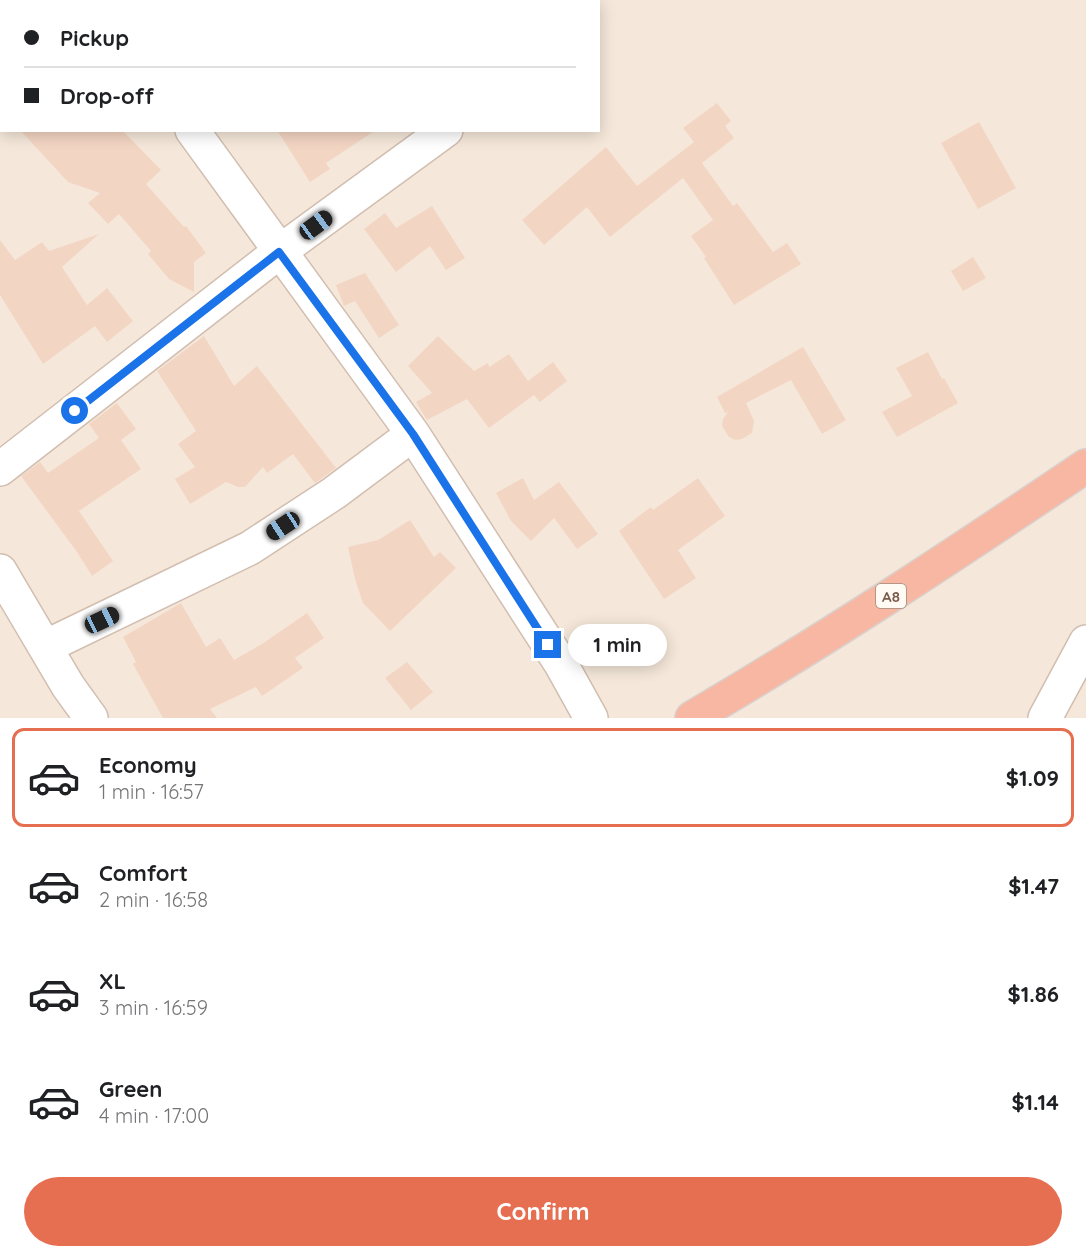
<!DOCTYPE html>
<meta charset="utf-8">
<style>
body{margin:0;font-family:Quicksand,sans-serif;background:#f2f2f2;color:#202124;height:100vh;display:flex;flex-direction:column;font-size:22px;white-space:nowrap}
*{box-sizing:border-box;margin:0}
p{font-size:20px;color:#757577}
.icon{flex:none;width:33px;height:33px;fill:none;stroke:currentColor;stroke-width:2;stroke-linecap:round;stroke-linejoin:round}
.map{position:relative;height:718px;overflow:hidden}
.side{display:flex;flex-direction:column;background:#fff;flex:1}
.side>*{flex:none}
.banner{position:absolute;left:0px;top:0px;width:600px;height:132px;box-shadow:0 3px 15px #0003;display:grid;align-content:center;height:132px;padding:0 24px;background:#fff}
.end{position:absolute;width:27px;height:27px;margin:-14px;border:8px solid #1a73e8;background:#fff;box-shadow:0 0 0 3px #fff}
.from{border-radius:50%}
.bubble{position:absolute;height:42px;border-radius:21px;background:#fff;box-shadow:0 3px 15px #0003;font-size:20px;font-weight:700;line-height:42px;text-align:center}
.car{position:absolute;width:18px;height:36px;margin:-18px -9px;border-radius:8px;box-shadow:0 0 4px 2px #0007;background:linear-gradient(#222 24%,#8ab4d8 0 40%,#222 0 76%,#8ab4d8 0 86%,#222 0)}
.banner b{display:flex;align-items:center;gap:21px;height:57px;font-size:22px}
.banner b+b{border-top:2px solid #e0e0e0}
.banner i{width:15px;height:15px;background:#202124}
ul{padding:10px 0 0;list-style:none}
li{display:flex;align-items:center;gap:18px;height:99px;margin:0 12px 9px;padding:0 12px;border:3px solid transparent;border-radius:12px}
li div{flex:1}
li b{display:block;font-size:22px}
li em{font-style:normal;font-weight:700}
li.selected{border-color:#e76f51}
li>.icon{width:54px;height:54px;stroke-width:1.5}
.primary-button{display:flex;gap:12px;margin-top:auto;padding:12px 24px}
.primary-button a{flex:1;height:69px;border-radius:36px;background:#e76f51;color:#fff;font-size:24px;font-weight:700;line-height:69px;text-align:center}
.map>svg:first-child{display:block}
</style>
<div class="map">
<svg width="1086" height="718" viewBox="0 0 1086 718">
<rect width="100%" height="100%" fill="#fdf6ec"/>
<path fill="#f5e8da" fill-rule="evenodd" d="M 0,0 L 1086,0 L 1086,718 L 0,718 ZM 2,2 L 598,2 L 598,130 L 2,130 Z"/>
<path fill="#f3d5c3" d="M 717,103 L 731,121 L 725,126 L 734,138 L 702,163 L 733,206 L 737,203 L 773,252 L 787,243 L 801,264 L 734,305 L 704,258 L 706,257 L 691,236 L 713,220 L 683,178 L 610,237 L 587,207 L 544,245 L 522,220 L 606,147 L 637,186 L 694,142 L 683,128 Z
M 979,122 L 1016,188 L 978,209 L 941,143 Z
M 20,130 L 122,130 L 161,170 L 146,184 L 184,227 L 186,226 L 206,253 L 194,262 L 194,292 L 169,279 L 148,254 L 151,251 L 119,214 L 108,224 L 88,203 L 100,193 L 68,182 Z
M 277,130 L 376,130 L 326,163 L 330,169 L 310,182 Z
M 432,206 L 465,258 L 446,270 L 430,246 L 396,272 L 364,229 L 385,213 L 396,228 Z
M 99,234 L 62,267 L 87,305 L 107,288 L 133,321 L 107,342 L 95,326 L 43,364 L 0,295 L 0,240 L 15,260 L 42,242 L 49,251 Z
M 973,257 L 986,278 L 963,291 L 951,271 Z
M 365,273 L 399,325 L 379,338 L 355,301 L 344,306 L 336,285 Z
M 204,336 L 234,386 L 257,366 L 336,468 L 315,483 L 293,454 L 267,473 L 263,467 L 245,487 L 238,487 L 226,482 L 190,504 L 175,479 L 195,467 L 178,444 L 196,431 L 157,371 Z
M 438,336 L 474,371 L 488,363 L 489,367 L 509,354 L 528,381 L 553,362 L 567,381 L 540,402 L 534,395 L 489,428 L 467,399 L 427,420 L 416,402 L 432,393 L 408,366 Z
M 803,347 L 846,420 L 822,434 L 791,380 L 746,403 L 754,421 L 752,433 L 742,439 L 735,440 L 729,437 L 722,426 L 723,419 L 728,412 L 725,413 L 717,397 Z
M 928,352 L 942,379 L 944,378 L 958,403 L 897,437 L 882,412 L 912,396 L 896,368 Z
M 117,403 L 136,429 L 121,440 L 141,469 L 79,511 L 113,561 L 92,576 L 77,552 L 21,476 L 40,462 L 48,473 L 99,438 L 89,424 Z
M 523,478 L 534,500 L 559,482 L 598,534 L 577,549 L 554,518 L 531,541 L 511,521 L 496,493 Z
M 698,478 L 725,516 L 678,550 L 696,578 L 664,599 L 619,531 L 651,507 L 653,510 Z
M 410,520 L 434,557 L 440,552 L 456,568 L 390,631 L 363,603 L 355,579 L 348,547 L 378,540 Z
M 181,603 L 206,647 L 220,638 L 234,660 L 262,644 L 307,613 L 324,638 L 295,658 L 303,668 L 262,696 L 256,687 L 210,709 L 217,718 L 163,718 L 133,664 L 136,662 L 123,637 Z
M 407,662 L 433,692 L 411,710 L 385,678 Z"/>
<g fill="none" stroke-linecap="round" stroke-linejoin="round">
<defs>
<path id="minor" d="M 98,0 L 99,2
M 571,0 L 572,2
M 192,130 L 413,434 L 561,664 L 591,718
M 0,469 L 279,252 L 446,130
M 0,571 L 68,686 L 91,718
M 45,647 L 250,548 L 334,493 L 413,434
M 1045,718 L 1086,642"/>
<path id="highway" d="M 692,718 C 827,639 957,553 1086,466"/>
</defs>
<use href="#minor" stroke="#d1beb0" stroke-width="36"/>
<use href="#highway" stroke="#dad1cd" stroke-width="36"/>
<use href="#minor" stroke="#fff" stroke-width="33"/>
<use href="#highway" stroke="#f7b7a3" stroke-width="33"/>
</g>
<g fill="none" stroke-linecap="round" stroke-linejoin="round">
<path stroke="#1a73e8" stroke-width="8" d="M 75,411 L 279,252 L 413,434 L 548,645"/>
</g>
<g text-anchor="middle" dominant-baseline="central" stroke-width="4.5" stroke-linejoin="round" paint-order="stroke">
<rect fill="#fffaf3" stroke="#a28b7f" stroke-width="1.5" x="876" y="584" width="30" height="24" rx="4.5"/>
<g font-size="15" font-weight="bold" fill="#7a5c4d">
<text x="891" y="596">A8</text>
</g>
</g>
</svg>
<i class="end from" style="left:75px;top:411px"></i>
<i class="end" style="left:548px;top:645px"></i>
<div class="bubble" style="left:568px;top:624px;width:99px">1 min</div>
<i class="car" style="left:316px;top:225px;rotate:54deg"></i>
<i class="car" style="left:283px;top:526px;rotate:237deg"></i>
<i class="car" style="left:102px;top:620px;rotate:65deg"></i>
<div class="banner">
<b><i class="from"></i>Pickup</b>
<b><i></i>Drop-off</b>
</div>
</div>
<section class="side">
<ul>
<li class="selected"><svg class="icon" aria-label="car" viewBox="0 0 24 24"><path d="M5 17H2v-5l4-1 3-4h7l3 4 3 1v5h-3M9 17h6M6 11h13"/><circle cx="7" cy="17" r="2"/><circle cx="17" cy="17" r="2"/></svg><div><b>Economy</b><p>1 min · 16:57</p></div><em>$1.09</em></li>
<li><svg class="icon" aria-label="car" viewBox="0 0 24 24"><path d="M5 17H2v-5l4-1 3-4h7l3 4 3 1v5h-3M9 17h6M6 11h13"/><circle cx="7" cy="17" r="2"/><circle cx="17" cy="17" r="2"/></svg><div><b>Comfort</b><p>2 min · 16:58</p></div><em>$1.47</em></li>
<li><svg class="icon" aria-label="car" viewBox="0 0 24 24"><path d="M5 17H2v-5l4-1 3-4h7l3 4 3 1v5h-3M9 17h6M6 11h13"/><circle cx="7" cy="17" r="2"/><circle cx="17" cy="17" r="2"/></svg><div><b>XL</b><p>3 min · 16:59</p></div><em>$1.86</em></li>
<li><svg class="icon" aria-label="car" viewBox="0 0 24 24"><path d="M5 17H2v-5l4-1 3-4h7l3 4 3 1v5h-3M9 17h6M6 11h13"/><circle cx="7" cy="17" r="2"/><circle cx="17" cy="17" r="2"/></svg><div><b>Green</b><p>4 min · 17:00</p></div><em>$1.14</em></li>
</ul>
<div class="primary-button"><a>Confirm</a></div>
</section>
